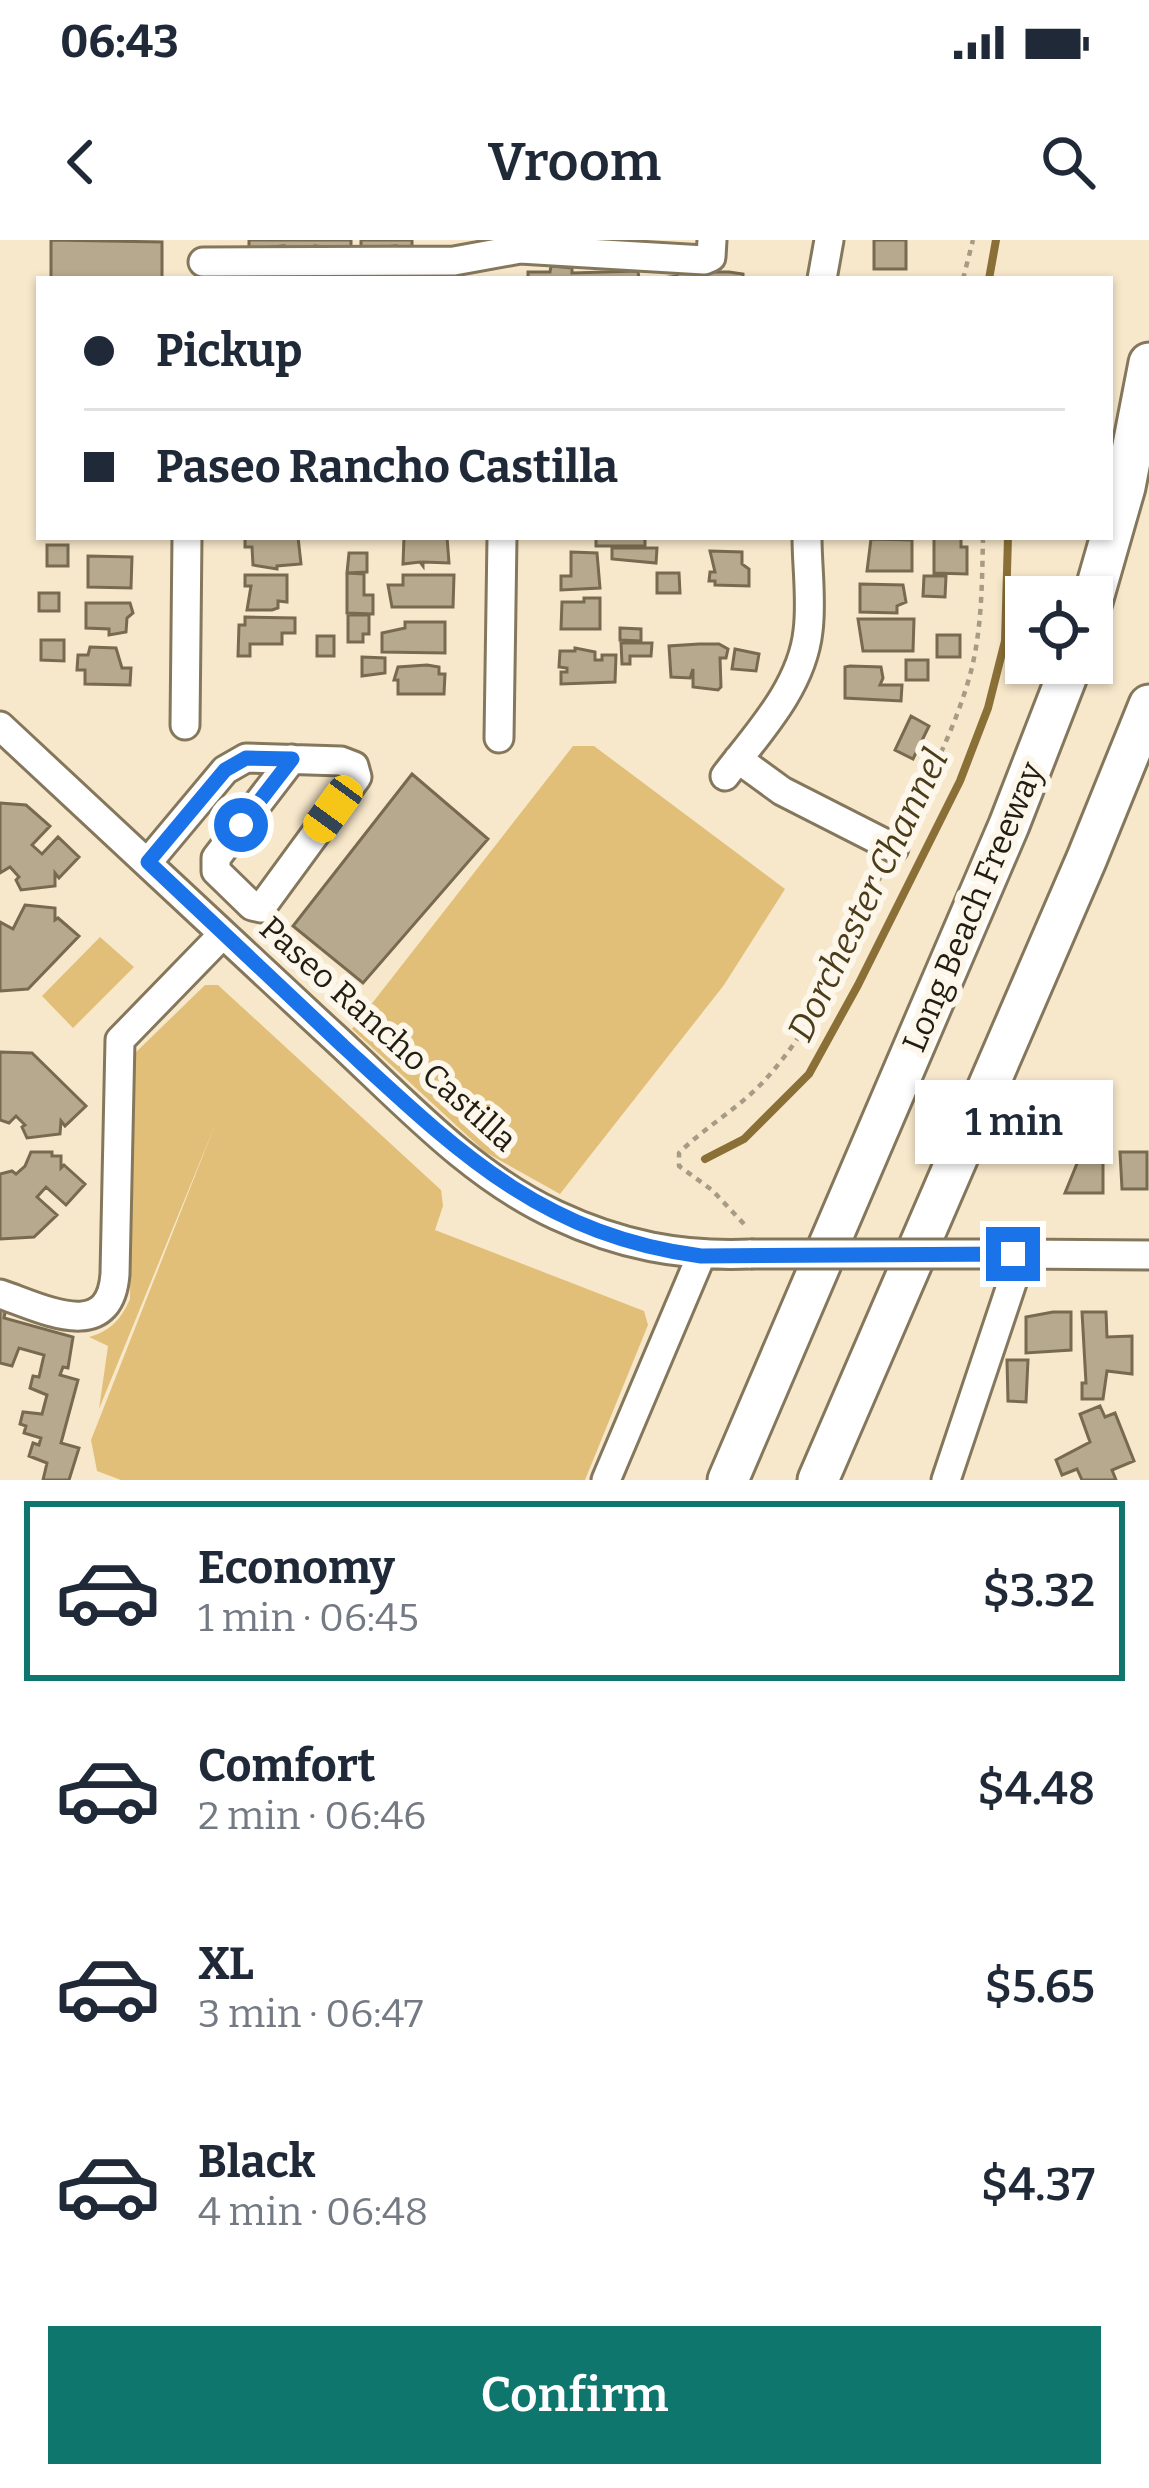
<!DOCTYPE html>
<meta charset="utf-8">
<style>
body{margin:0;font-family:Bitter,serif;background:#f2f2f3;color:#1f2937;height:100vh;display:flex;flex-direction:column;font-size:45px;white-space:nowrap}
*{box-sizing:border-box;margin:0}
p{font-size:39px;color:#747a83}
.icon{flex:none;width:66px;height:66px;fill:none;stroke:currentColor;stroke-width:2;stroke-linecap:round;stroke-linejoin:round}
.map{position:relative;height:1240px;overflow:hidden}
.side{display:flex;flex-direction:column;background:#fff;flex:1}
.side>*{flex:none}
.hud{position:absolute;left:36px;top:36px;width:1077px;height:264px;border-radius:0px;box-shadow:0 3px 9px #0004;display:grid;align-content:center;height:264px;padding:0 48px;background:#fff}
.fabs{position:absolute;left:1005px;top:336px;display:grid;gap:24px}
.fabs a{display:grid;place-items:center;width:108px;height:108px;border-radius:0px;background:#fff;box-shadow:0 3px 9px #0004;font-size:60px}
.end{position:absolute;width:54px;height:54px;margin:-27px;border:15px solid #1a73e8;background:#fff;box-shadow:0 0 0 6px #fff}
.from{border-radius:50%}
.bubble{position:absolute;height:84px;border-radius:0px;background:#fff;box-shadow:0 3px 9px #0004;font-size:39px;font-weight:600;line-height:84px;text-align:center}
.car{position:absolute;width:36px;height:72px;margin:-36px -18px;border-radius:15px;box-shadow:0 0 9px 3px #0007;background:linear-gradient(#f5c518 24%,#345 0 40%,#f5c518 0 76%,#345 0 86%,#f5c518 0)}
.hud b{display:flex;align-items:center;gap:42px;height:114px;font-size:45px}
.hud b+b{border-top:3px solid #e0e1e3}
.hud i{width:30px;height:30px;background:#1f2937}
ul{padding:21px 0 0;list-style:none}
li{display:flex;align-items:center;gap:36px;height:180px;margin:0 24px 18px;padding:0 24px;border:6px solid transparent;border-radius:0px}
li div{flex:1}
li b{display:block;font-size:45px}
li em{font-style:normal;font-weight:600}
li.active{border-color:#0f766e}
li>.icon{width:108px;height:108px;stroke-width:1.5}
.primary-button{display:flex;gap:24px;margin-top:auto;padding:24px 48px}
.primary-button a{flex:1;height:138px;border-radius:0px;background:#0f766e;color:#fff;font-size:48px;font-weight:600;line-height:138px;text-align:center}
.status{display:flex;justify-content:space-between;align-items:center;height:84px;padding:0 60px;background:#fff;direction:ltr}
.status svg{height:33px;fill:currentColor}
header{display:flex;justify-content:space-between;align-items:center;height:156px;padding:0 48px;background:#fff;font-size:54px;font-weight:600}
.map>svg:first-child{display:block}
</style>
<div class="status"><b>06:43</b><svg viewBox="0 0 49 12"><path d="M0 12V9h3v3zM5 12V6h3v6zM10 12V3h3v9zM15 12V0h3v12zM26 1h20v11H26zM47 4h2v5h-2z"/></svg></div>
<header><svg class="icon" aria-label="back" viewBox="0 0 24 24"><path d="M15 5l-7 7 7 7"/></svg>Vroom<svg class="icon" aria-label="search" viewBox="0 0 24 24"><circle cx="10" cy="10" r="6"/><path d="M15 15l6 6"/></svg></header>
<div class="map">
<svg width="1149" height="1240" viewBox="0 0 1149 1240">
<rect width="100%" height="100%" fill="#f7e8cb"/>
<path fill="#e2bf79" d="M 573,506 L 594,506 L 785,649 L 724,745 L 560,954 L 485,912 L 352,789 Z
M 100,697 L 134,727 L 73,788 L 42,756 Z
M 205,745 L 218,745 L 441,950 L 443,966 L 435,990 L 644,1071 L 648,1085 L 585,1240 L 121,1240 L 97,1231 L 91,1200 L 215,885 L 99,1169 L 108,1106 L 89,1097 C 111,1091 121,1079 130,1059 L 133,815 Z"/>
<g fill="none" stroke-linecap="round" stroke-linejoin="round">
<path stroke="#8a7036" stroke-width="8" d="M 989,39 L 996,0
M 705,919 L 744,899 L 809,834 L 858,745 L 960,541 L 988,468 L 1005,401 L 1008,297"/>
</g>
<path fill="#b7a98d" stroke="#776a50" stroke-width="3" d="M 51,0 L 162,2 L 162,39 L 51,39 Z
M 249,0 L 351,0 L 351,10 L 315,6 L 315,10 L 284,10 L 284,6 L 249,9 Z
M 361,0 L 412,0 L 412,9 L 396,9 L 396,6 L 361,9 Z
M 874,0 L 906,0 L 906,29 L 874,29 Z
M 551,26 L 572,28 L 572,33 L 638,31 L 639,39 L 528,39 L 528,32 L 550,32 Z
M 259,31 L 324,32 L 324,36 L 347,39 L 236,39 L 238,34 L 259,35 Z
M 457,31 L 457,39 L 369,39 L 369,32 Z
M 678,32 L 729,32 L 743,34 L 743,38 L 765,39 L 655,39 L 677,36 Z
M 245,297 L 298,297 L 301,324 L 277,326 L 277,329 L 253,325 L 252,307 L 245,307 Z
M 404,297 L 447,297 L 449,323 L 423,322 L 423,326 L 420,322 L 403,324 Z
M 596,297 L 645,297 L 645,306 L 596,306 Z
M 934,297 L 961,297 L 961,307 L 967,307 L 967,334 L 934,333 Z
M 871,299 L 912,300 L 912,331 L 867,331 Z
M 47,305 L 68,305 L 68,326 L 47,326 Z
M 612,308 L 657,308 L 656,323 L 612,319 Z
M 710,311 L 742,312 L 742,324 L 749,329 L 749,346 L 715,345 L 715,341 L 709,341 L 710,332 L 715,332 Z
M 571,312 L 597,313 L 600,348 L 561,350 L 561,336 L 571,336 Z
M 349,313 L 367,313 L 367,332 L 347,333 Z
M 88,316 L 132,317 L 131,348 L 88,347 Z
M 347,333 L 364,334 L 364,355 L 373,355 L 373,374 L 347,373 Z
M 657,333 L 679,333 L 680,353 L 657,353 Z
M 245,335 L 287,335 L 287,362 L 278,361 L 278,368 L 272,370 L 247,370 L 251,346 L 245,346 Z
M 403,335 L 454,335 L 453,367 L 392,367 L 388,345 L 403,345 Z
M 924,336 L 946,336 L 945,357 L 923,356 Z
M 860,344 L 903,345 L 906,362 L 897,366 L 897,373 L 860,372 Z
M 39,353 L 59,353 L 59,371 L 39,371 Z
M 584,358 L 600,358 L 600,389 L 561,389 L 562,362 L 584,362 Z
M 86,363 L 130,363 L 133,373 L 127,378 L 126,392 L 109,395 L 109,389 L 86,388 Z
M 348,375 L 369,375 L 369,394 L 363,394 L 363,402 L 348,402 Z
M 245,377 L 295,378 L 295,393 L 282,393 L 282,404 L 250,404 L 250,416 L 238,416 L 239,385 L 245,385 Z
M 858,379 L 914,379 L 913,411 L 863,411 Z
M 405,382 L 445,382 L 445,413 L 382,412 L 382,393 L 405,388 Z
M 620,388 L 641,389 L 641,401 L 620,400 Z
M 937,395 L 960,395 L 960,417 L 937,417 Z
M 317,396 L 334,396 L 334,416 L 317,416 Z
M 41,400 L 64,400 L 64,421 L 41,420 Z
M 621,403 L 652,403 L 651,416 L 630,416 L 630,424 L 622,424 Z
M 699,404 L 719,404 L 728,409 L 726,418 L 720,418 L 721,447 L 718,450 L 693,447 L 693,429 L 690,438 L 671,437 L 669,406 Z
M 90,407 L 116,408 L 122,428 L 131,428 L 130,445 L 85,444 L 85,430 L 77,430 L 78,415 L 88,415 Z
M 575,408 L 595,412 L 595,420 L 602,420 L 602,415 L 616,415 L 615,442 L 561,444 L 561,432 L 567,432 L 567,428 L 559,427 L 560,411 L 575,411 Z
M 735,409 L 759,414 L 756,431 L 732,429 Z
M 362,417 L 385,418 L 385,433 L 362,436 Z
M 906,420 L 928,420 L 928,440 L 906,440 Z
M 427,425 L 439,427 L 439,434 L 445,434 L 444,454 L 398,454 L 398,440 L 394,440 L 398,427 Z
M 850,426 L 881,427 L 883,438 L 880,445 L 902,445 L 901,461 L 845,458 L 845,427 Z
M 911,476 L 929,486 L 913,519 L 895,510 Z
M 412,534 L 488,599 L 363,743 L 293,686 Z
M 0,563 L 26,565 L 50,586 L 32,605 L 42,614 L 58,597 L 79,617 L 59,638 L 55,633 L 55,646 L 21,650 L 16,640 L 19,637 L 10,627 L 0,633 Z
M 25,665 L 55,668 L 55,680 L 58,678 L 79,696 L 28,749 L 0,751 L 0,682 L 13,689 Z
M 0,812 L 32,813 L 86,866 L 65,886 L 61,881 L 60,894 L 27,898 L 22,887 L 25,885 L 16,876 L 9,883 L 0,880 Z
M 1085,904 L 1103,904 L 1103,953 L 1065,953 Z
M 31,912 L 52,912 L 52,916 L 61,916 L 61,928 L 64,925 L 85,944 L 66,965 L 46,947 L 37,957 L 57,975 L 34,997 L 0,999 L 0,934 L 12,931 L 16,934 L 25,926 Z
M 1120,912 L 1147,912 L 1147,949 L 1122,949 Z
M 0,1066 L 6,1068 L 4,1078 L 73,1097 L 68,1128 L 63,1127 L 60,1135 L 78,1140 L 61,1203 L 79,1208 L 69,1240 L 43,1240 L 47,1223 L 29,1216 L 33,1203 L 39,1205 L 41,1198 L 24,1193 L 26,1186 L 20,1184 L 23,1172 L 42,1174 L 47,1155 L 30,1148 L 33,1136 L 39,1137 L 44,1115 L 19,1108 L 12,1126 L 0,1123 Z
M 1053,1072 L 1071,1072 L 1071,1110 L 1026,1113 L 1026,1077 Z
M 1082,1072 L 1106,1072 L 1107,1097 L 1132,1096 L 1132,1134 L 1107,1131 L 1103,1159 L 1082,1159 L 1082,1143 L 1086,1143 Z
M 1007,1120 L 1028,1120 L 1026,1162 L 1008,1161 Z
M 1100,1166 L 1105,1177 L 1115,1173 L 1134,1221 L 1112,1230 L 1116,1240 L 1082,1240 L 1077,1229 L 1062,1235 L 1056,1220 L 1090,1202 L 1080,1174 Z"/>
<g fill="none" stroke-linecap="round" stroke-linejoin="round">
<defs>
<path id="minor" d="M 203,22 L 454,21 L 520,9 L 704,20 L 711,17 L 712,0
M 822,39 L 829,0
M 185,485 L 187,297
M 0,486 C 113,590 223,695 335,798 C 403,861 471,936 556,975 C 620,1005 681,1017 751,1014
M 499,498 L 502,297
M 738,519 L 782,551 L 894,608
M 725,536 C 758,493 802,447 808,391 C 812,361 807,327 807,297
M 148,622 L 225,530 L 246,518 L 341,521 L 354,526 L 357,537 L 261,668 L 252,666 L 216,631 L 216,618 L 292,519
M 1013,1014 L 1149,1015
M 0,1054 C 42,1068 110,1105 115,1034 L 120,800 L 223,694
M 606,1240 L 701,1016
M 946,1240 L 1022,1013"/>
<path id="highway" d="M 1092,362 L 1125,247 L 1149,123
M 728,1240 L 1009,585 L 1072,423
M 818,1240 L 1087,618 L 1149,465"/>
</defs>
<use href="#minor" stroke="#84775c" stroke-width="33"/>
<use href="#highway" stroke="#84775c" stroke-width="45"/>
<path stroke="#a69b85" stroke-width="4.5" stroke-dasharray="6 6" stroke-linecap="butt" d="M 963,39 L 973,0
M 904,588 C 929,538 955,489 970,435 C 982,391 982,343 983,297
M 744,984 L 712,950 L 679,926 L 679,913 C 706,886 738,869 764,841 C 817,784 851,701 883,631"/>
<use href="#minor" stroke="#fff" stroke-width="27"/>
<use href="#highway" stroke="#fff" stroke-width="39"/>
<defs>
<path id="minor-bridge" d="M 751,1014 L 1013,1014"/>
</defs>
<use href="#minor-bridge" stroke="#84775c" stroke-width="33" stroke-linecap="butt"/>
<use href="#minor-bridge" stroke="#fff" stroke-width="27"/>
</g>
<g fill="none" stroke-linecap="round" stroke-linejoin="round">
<path stroke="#1a73e8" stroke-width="15" d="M 241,585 L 292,519 L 246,518 L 225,530 L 148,622 C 213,684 278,745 343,806 C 456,910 541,995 701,1016 L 1013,1014"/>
</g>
<g text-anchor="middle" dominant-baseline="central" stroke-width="12" stroke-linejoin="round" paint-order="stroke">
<g font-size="33" fill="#221d12" stroke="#fdf7eb">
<text transform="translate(973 667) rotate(-67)">Long Beach Freeway</text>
<text transform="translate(388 794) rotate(42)">Paseo Rancho Castilla</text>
</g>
<g font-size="36" font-style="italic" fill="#4b3c1a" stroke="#fdf7eb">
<text transform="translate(868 655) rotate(-64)">Dorchester Channel</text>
</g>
</g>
</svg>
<div class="fabs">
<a><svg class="icon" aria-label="locate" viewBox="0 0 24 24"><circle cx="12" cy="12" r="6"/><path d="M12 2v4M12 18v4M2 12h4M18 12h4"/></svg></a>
</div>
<i class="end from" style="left:241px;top:585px"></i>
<i class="end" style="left:1013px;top:1014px"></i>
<div class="bubble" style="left:915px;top:840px;width:198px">1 min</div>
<i class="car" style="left:333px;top:569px;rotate:216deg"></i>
<div class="hud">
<b><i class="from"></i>Pickup</b>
<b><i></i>Paseo Rancho Castilla</b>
</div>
</div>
<section class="side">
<ul>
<li class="active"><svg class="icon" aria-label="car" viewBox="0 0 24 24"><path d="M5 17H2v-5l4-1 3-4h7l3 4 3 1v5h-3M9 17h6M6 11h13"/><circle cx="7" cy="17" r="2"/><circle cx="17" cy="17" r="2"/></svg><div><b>Economy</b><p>1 min · 06:45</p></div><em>$3.32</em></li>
<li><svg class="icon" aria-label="car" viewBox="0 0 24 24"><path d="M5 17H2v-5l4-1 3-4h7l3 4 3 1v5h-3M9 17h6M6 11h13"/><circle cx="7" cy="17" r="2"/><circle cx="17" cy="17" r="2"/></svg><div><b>Comfort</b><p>2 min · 06:46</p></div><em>$4.48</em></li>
<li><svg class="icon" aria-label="car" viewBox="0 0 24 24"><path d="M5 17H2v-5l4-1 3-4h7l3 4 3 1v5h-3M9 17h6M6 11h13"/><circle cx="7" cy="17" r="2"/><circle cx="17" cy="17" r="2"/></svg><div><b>XL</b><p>3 min · 06:47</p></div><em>$5.65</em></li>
<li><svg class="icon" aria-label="car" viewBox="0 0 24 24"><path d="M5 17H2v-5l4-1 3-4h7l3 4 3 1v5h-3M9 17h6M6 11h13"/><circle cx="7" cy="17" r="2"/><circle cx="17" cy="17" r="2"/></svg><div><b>Black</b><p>4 min · 06:48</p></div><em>$4.37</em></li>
</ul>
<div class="primary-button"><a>Confirm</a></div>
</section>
